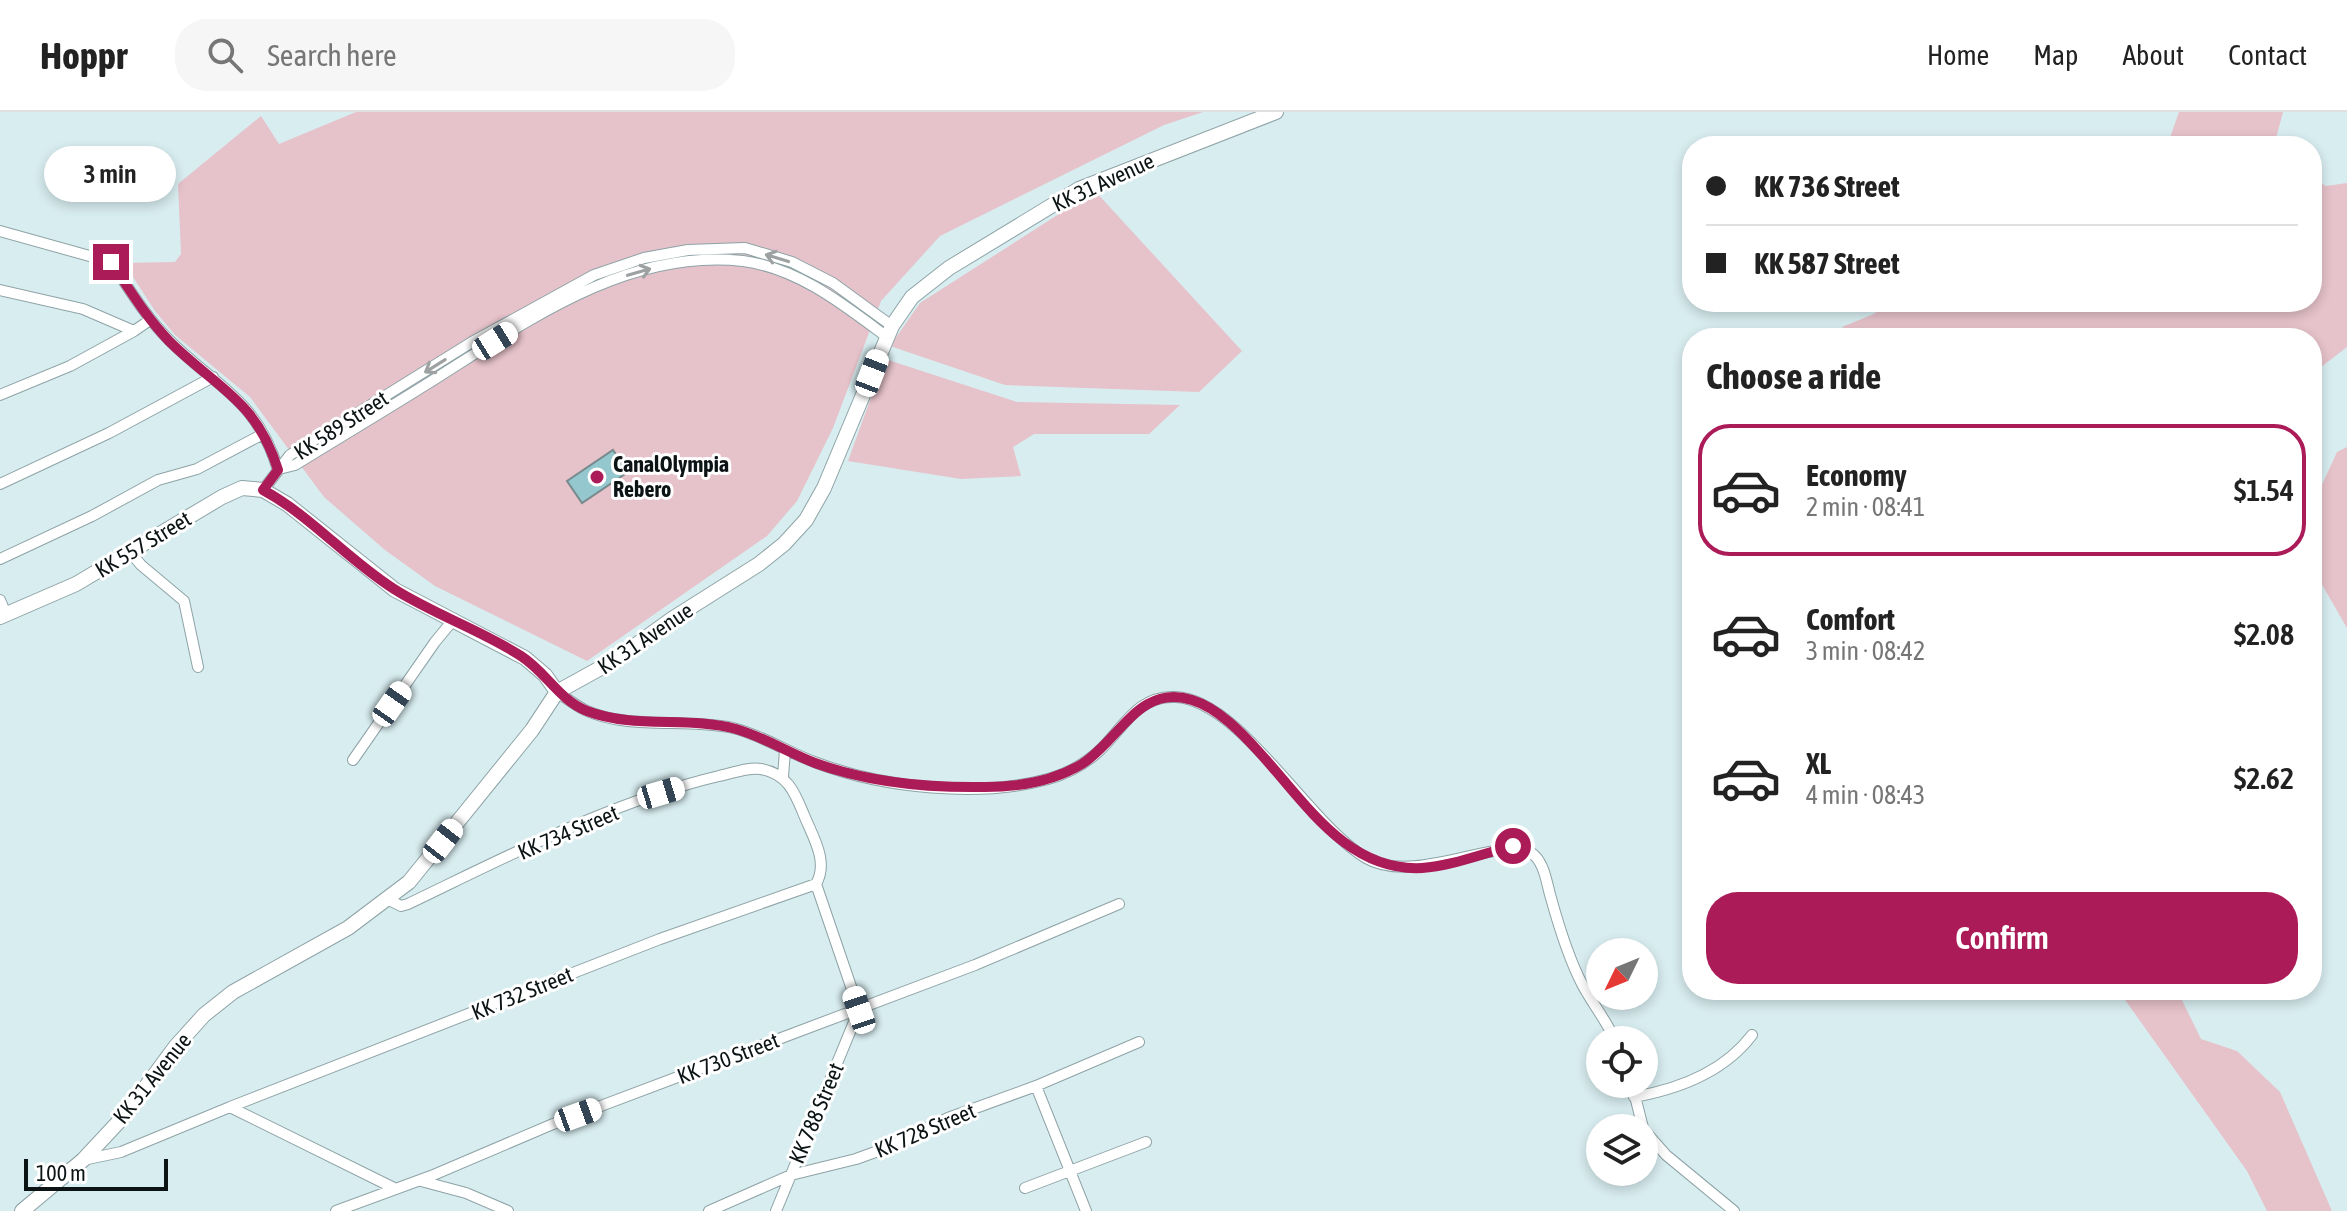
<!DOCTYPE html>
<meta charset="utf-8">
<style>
body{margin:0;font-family:"Asap Condensed",sans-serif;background:#f6f6f6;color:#222;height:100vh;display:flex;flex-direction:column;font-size:30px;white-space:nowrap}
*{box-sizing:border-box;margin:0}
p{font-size:26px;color:#767676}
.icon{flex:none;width:44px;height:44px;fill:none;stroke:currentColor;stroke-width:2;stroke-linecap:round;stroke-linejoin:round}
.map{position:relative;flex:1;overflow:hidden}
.side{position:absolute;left:1682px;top:216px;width:640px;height:672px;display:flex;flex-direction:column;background:#fff;border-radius:32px;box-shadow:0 4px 12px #0003}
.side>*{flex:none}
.hud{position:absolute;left:1682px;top:24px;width:640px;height:176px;border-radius:32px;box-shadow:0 4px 12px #0003;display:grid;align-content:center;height:176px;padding:0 24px;background:#fff}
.needle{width:52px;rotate:227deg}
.buttons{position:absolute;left:1586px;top:826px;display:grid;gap:16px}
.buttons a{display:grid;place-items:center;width:72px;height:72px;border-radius:50%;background:#fff;box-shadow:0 4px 12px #0003;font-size:40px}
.scale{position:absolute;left:24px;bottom:20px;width:144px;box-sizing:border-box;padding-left:8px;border:4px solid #0b1314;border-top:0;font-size:22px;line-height:28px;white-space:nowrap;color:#0b1314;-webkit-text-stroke:6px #fff;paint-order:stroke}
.end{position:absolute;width:36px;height:36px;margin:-18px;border:10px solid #aa1b57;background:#fff;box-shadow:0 0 0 4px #fff}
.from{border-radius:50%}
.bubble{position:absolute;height:56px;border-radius:28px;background:#fff;box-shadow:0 4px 12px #0003;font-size:26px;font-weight:600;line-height:56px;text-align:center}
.car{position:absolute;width:24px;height:48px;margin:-24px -12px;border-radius:10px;box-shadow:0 0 6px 2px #0007;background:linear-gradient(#fff 24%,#345 0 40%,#fff 0 76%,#345 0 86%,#fff 0)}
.hud b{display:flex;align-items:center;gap:28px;height:76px;font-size:30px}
.hud b+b{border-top:2px solid #e0e0e0}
.hud i{width:20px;height:20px;background:#222}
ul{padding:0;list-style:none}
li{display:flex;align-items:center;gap:24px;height:132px;margin:0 16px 12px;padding:0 8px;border:4px solid transparent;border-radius:32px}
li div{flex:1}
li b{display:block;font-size:30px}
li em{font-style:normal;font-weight:600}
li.current{border-color:#aa1b57}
li>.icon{width:72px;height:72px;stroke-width:1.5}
h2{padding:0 24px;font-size:36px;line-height:96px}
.cta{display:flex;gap:16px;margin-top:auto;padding:16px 24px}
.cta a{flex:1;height:92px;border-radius:32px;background:#aa1b57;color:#fff;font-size:32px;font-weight:600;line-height:92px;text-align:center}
header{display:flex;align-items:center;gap:48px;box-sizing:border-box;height:112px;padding:0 40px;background:#fff;border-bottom:2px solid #e0e0e0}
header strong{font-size:38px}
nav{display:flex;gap:44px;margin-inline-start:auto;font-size:28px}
.search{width:560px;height:72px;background:#f6f6f6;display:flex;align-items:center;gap:20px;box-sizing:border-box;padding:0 28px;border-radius:32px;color:#767676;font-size:30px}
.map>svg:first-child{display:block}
</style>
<header>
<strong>Hoppr</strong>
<div class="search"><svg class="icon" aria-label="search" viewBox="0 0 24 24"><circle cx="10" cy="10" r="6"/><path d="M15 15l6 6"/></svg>Search here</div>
<nav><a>Home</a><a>Map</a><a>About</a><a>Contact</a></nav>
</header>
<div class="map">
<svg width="2347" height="1099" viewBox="0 0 2347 1099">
<rect width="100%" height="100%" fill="#d8edf0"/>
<path fill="#e6c2ca" d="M 356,0 L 1203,0 L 1164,13 L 940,124 L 881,189 L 833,316 L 797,389 L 767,424 L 587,549 L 435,474 L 385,438 L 324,385 L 250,285 L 175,223 L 155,199 L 124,151 L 175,150 L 181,142 L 178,72 L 261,4 L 279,32 Z
M 2179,0 L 2283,0 L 2274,34 L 2167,34 Z
M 2312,66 L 2326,74 L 2347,71 L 2347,235 L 2312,262 L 2312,226 L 1863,226 L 1842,215 L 1874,202 L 1887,190 L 2312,190 Z
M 1095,79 L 1242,239 L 1199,280 L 1005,273 L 890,234 L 920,191 Z
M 885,247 L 1017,290 L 1180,293 L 1149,322 L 1034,322 L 1013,335 L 1021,364 L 961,367 L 848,349 Z
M 2347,335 L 2347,516 L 2317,464 L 2321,375 L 2337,340 Z
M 2118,878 L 2177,878 L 2201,927 L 2237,939 L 2280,980 L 2332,1099 L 2267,1099 L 2247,1059 Z"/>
<path fill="#95c7ce" stroke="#778b8e" stroke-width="2" d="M 613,338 L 628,360 L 582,391 L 567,369 Z"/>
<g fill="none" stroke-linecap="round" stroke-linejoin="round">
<defs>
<path id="street" d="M 0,119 L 111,150 C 129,177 146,205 169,228 C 216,275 257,287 278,358
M 0,178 L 83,197 L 134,219 L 150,208
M 0,283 L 70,254 L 134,219
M 279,357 L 295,353 C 342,324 389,296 435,267 C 527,209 628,136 743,149 C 798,156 844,193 887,225
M 0,372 L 109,321 L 213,265
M 263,378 L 290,343 L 472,230 L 594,163 L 644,146 L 688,138 L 745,136 L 792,150 L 833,171 L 892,214
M 131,441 L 141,453 L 184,489 L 198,555
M 0,447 L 92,404 L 158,368 L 197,357 L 263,322
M 0,488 L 6,502
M 557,580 C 566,586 575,593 585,598 C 627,618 686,606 733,616 C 762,623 789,641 817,651 C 884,676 979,686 1048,667 C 1066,662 1085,652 1099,639 C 1123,617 1137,583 1175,585 C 1240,587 1309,713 1366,746 C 1417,776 1512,717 1535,744 C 1545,754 1547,773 1551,786 C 1559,815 1568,845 1582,872 C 1592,891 1606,908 1615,928
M 353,648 L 435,530 L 454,507
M 783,665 L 785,638
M 389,788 L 401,794 L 408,792 C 506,745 613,689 719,664 C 733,661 748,655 761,657 C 788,662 795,681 804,703 C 813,725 829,750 816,772 L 859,898 L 776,1099
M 1632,972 L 1643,1016
M 1036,974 L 1086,1099
M 1634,985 C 1679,977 1724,960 1752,923
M 230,995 L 660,827 L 816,772
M 1644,1018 L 1666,1043 L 1734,1099
M 83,1048 L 121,1040 L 230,995 L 396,1077
M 421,1069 L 466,1081 L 508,1099
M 1025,1076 L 1146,1030
M 336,1099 L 431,1064 L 553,1012 L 975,853 L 1119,792
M 709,1099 L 791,1063 L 856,1047 L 889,1035 L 948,1006 L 1036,974 L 1139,930"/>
<path id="secondary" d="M 0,505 L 76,472 L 222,385 L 242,376 L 263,378 L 287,392 L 395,478 L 525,546 L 545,563 L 557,580
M 22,1099 L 83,1048 L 125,1003 L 176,934 L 204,903 L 233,880 L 348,816 L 409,770 L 532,618 L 557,580 L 615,548 L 672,507 L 759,452 L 784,432 L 806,408 L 824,376 L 892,214 L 912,185 L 949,156 L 1079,77 L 1276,0"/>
</defs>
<use href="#street" stroke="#8ea3a6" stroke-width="12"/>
<use href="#secondary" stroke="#8ea3a6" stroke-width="16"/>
<use href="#street" stroke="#fff" stroke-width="10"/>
<use href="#secondary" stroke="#fff" stroke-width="14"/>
</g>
<defs><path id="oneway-shaft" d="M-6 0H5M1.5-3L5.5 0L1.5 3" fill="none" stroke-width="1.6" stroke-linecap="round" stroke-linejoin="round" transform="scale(2)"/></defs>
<g stroke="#9da1a1">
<use href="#oneway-shaft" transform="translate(777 146) rotate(-163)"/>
<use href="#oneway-shaft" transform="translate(639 160) rotate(-16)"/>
<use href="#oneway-shaft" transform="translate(435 254) rotate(148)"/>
</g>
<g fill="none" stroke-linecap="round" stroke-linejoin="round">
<path stroke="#aa1b57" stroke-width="10" d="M 111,150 C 129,177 146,205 169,229 C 216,276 256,287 278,358 L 263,378 C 311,404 348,448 394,477 C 435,503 481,518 521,544 C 546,560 559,588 587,599 C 634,617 688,604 736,617 C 764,625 789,641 815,651 C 870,671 927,676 985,675 C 1018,675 1054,669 1082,652 C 1119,629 1139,571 1192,588 C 1218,596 1242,621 1259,640 C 1305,690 1347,760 1422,756 C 1452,754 1484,741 1513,734"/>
</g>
<circle fill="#aa1b57" stroke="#fff" stroke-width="3" cx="597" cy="365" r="8"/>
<g text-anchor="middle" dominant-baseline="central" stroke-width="6" stroke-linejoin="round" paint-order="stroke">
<g font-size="22" fill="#0b1314" stroke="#fff">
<text transform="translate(1103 70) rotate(-25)">KK 31 Avenue</text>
<text transform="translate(341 313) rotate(-33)">KK 589 Street</text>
<text transform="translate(143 432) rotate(-31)">KK 557 Street</text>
<text transform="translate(645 526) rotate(-34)">KK 31 Avenue</text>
<text transform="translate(568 720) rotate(-23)">KK 734 Street</text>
<text transform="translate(522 881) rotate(-22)">KK 732 Street</text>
<text transform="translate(728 946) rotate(-21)">KK 730 Street</text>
<text transform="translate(152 966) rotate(-51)">KK 31 Avenue</text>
<text transform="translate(816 1001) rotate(-67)">KK 788 Street</text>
<text transform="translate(925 1018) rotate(-23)">KK 728 Street</text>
</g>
<g font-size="22" font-weight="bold" fill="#0b1314" stroke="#fff" text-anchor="start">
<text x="613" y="352">CanalOlympia<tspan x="613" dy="25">Rebero</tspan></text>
</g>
</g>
</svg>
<div class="buttons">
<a><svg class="needle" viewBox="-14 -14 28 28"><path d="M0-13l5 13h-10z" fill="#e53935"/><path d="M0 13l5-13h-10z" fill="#767676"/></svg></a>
<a><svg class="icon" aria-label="locate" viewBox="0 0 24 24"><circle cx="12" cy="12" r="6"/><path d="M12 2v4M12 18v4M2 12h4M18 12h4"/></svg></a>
<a><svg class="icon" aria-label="layers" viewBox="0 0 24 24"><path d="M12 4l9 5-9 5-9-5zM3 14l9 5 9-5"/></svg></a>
</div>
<div class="scale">100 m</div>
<i class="end from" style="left:1513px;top:734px"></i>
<i class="end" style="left:111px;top:150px"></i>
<div class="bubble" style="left:44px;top:34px;width:132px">3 min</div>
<i class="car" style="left:495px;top:229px;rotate:58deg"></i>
<i class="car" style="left:872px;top:261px;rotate:21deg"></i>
<i class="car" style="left:392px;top:592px;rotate:35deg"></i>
<i class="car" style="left:661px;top:681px;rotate:73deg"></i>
<i class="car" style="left:443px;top:729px;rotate:38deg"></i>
<i class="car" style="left:859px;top:898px;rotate:341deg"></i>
<i class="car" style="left:578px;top:1003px;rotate:70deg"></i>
<div class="hud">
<b><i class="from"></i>KK 736 Street</b>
<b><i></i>KK 587 Street</b>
</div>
<section class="side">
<h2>Choose a ride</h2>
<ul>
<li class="current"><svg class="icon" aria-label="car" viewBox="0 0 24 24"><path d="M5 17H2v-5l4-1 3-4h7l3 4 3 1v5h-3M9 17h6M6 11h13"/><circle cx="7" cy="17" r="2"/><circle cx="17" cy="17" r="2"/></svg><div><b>Economy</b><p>2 min · 08:41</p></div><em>$1.54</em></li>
<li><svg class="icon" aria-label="car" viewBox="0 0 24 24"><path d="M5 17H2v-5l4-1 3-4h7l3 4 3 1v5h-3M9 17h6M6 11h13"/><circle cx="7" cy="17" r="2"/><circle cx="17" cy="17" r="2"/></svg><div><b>Comfort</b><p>3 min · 08:42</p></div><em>$2.08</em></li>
<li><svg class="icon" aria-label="car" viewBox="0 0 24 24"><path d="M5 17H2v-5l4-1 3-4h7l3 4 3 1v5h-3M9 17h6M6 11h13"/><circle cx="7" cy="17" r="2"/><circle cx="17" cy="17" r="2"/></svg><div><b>XL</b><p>4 min · 08:43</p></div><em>$2.62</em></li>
</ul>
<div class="cta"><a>Confirm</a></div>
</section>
</div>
